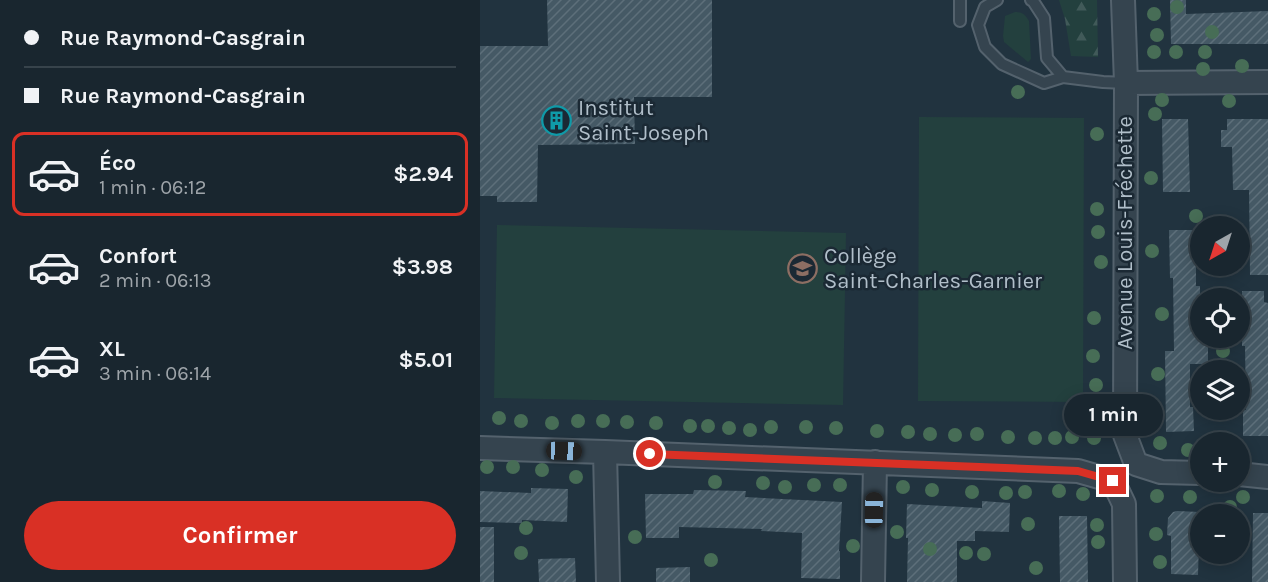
<!DOCTYPE html>
<html lang="fr">
<meta charset="utf-8">
<style>
body{margin:0;font-family:Karla,sans-serif;background:#222e37;color:#f1f3f6;height:100vh;display:flex;flex-direction:column;font-size:22px;white-space:nowrap}
*{box-sizing:border-box;margin:0}
p{font-size:20px;color:#9fa5aa}
.icon{flex:none;width:33px;height:33px;fill:none;stroke:currentColor;stroke-width:2;stroke-linecap:round;stroke-linejoin:round}
.map{position:relative;flex:1;overflow:hidden}
.details{display:flex;flex-direction:column;background:#19262f;width:480px}
.details>*{flex:none}
.top-card{display:grid;align-content:center;height:132px;padding:0 24px;background:#19262f}
.needle{width:39px;rotate:219deg}
.buttons{position:absolute;left:710px;top:216px;display:grid;gap:12px}
.buttons a{display:grid;place-items:center;width:60px;height:60px;border-radius:50%;background:#19262f;box-shadow:0 3px 15px #0003,0 0 0 2px #37434b;font-size:30px}
.end{position:absolute;width:27px;height:27px;margin:-14px;border:8px solid #d93025;background:#fff;box-shadow:0 0 0 3px #fff}
.from{border-radius:50%}
.bubble{position:absolute;height:42px;border-radius:21px;background:#19262f;box-shadow:0 3px 15px #0003,0 0 0 2px #37434b;font-size:20px;font-weight:700;line-height:42px;text-align:center}
.car{position:absolute;width:18px;height:36px;margin:-18px -9px;border-radius:8px;box-shadow:0 0 4px 2px #0007;background:linear-gradient(#222 24%,#8ab4d8 0 40%,#222 0 76%,#8ab4d8 0 86%,#222 0)}
.top-card b{display:flex;align-items:center;gap:21px;height:57px;font-size:22px}
.top-card b+b{border-top:2px solid #37434b}
.top-card i{width:15px;height:15px;background:#f1f3f6}
ul{padding:0;list-style:none}
li{display:flex;align-items:center;gap:18px;height:84px;margin:0 12px 9px;padding:0 12px;border:3px solid transparent;border-radius:12px}
li div{flex:1}
li b{display:block;font-size:22px}
li em{font-style:normal;font-weight:700}
li.current{border-color:#d93025}
li>.icon{width:54px;height:54px;stroke-width:1.5}
.button{display:flex;gap:12px;margin-top:auto;padding:12px 24px}
.button a{flex:1;height:69px;border-radius:36px;background:#d93025;color:#fff;font-size:24px;font-weight:700;line-height:69px;text-align:center}
main{display:flex;flex:1;min-height:0}
.map>svg:first-child{display:block}
</style>
<main>
<section class="details">
<div class="top-card">
<b><i class="from"></i>Rue Raymond-Casgrain</b>
<b><i></i>Rue Raymond-Casgrain</b>
</div>
<ul>
<li class="current"><svg class="icon" aria-label="car" viewBox="0 0 24 24"><path d="M5 17H2v-5l4-1 3-4h7l3 4 3 1v5h-3M9 17h6M6 11h13"/><circle cx="7" cy="17" r="2"/><circle cx="17" cy="17" r="2"/></svg><div><b>Éco</b><p>1 min · 06:12</p></div><em>$2.94</em></li>
<li><svg class="icon" aria-label="car" viewBox="0 0 24 24"><path d="M5 17H2v-5l4-1 3-4h7l3 4 3 1v5h-3M9 17h6M6 11h13"/><circle cx="7" cy="17" r="2"/><circle cx="17" cy="17" r="2"/></svg><div><b>Confort</b><p>2 min · 06:13</p></div><em>$3.98</em></li>
<li><svg class="icon" aria-label="car" viewBox="0 0 24 24"><path d="M5 17H2v-5l4-1 3-4h7l3 4 3 1v5h-3M9 17h6M6 11h13"/><circle cx="7" cy="17" r="2"/><circle cx="17" cy="17" r="2"/></svg><div><b>XL</b><p>3 min · 06:14</p></div><em>$5.01</em></li>
</ul>
<div class="button"><a>Confirmer</a></div>
</section>
<div class="map">
<svg width="788" height="582" viewBox="0 0 788 582">
<defs>
<pattern id="forest-firs" width="22" height="20" patternUnits="userSpaceOnUse" patternTransform="scale(1.5)"><rect width="22" height="20" fill="#23403e"/><path d="M5 1l3.5 6h-7zM16 11l3.5 6h-7z" fill="#415a59"/></pattern>
<pattern id="building-hatch" width="6" height="6" patternUnits="userSpaceOnUse" patternTransform="scale(1.5)"><rect width="6" height="6" fill="#455965"/><path d="M-1 1l2-2M0 6l6-6M5 7l2-2" fill="none" stroke="#5d6f7a"/></pattern>
</defs>
<rect width="100%" height="100%" fill="#21333f"/>
<path fill="#23403e" d="M 535,12 C 542,12 545,14 549,21 L 551,59 L 548,62 L 524,42 L 523,36 L 525,16 Z
M 439,117 L 604,118 L 603,402 L 438,401 Z
M 17,225 L 366,233 L 363,405 L 14,398 Z"/>
<path fill="url(#forest-firs)" d="M 579,0 L 617,0 L 618,57 L 591,56 L 585,19 Z"/>
<path fill="url(#building-hatch)" d="M 67,0 L 232,0 L 232,97 L 154,97 L 155,144 L 58,145 L 57,202 L 17,202 L 17,196 L 0,196 L 0,46 L 68,46 Z
M 690,0 L 706,0 L 706,14 L 788,11 L 788,44 L 691,44 Z
M 682,119 L 708,119 L 710,192 L 683,192 Z
M 747,119 L 788,119 L 788,275 L 770,275 L 769,190 L 753,190 L 752,147 L 741,147 L 741,130 L 747,130 Z
M 689,230 L 716,230 L 716,286 L 720,286 L 720,338 L 728,338 L 728,364 L 710,364 L 710,407 L 713,407 L 714,431 L 686,432 L 685,351 L 694,351 L 693,278 L 690,278 Z
M 762,291 L 784,291 L 784,302 L 788,303 L 788,436 L 763,436 L 763,410 L 766,410 L 765,346 L 762,346 Z
M 51,488 L 88,489 L 87,522 L 42,520 L 42,523 L 0,522 L 0,491 L 51,493 Z
M 214,490 L 266,491 L 265,497 L 362,502 L 359,551 L 360,551 L 360,579 L 321,578 L 322,533 L 281,531 L 282,529 L 199,527 L 199,538 L 166,538 L 165,494 L 213,494 Z
M 502,501 L 530,503 L 529,532 L 495,531 L 495,541 L 477,541 L 477,582 L 427,582 L 428,538 L 426,538 L 427,504 L 502,508 Z
M 697,511 L 720,512 L 718,575 L 691,574 L 691,536 L 687,535 L 688,518 L 693,512 Z
M 773,513 L 788,513 L 788,582 L 772,582 Z
M 579,516 L 607,516 L 608,582 L 580,582 Z
M 0,527 L 14,527 L 14,582 L 0,582 Z
M 95,558 L 96,582 L 59,582 L 58,559 Z
M 210,567 L 210,582 L 176,582 L 176,568 Z"/>
<g fill="none" stroke-linecap="round" stroke-linejoin="round">
<defs>
<path id="lane" d="M 517,0 L 505,7 L 498,25 L 505,47 L 522,64 L 564,83 L 583,77 L 623,82 L 646,83
M 551,0 L 553,1 L 564,18 L 567,58 L 583,77
M 480,21 L 480,0"/>
<path id="street" d="M 643,0 L 646,83 L 645,435 L 656,464 L 681,472 L 720,473
M 646,83 L 788,82
M 0,448 L 125,452 L 598,471 L 633,481 L 644,504 L 645,582
M 125,452 L 128,582
M 759,474 L 788,477
M 393,582 L 395,462"/>
</defs>
<use href="#lane" stroke="#54626d" stroke-width="14"/>
<use href="#street" stroke="#54626d" stroke-width="26"/>
<use href="#lane" stroke="#35444f" stroke-width="10"/>
<use href="#street" stroke="#35444f" stroke-width="22"/>
</g>
<g fill="#476d56">
<circle cx="697" cy="7" r="7"/>
<circle cx="674" cy="14" r="7"/>
<circle cx="732" cy="32" r="7"/>
<circle cx="677" cy="35" r="7"/>
<circle cx="674" cy="52" r="7"/>
<circle cx="696" cy="52" r="7"/>
<circle cx="725" cy="52" r="7"/>
<circle cx="762" cy="66" r="7"/>
<circle cx="723" cy="69" r="7"/>
<circle cx="538" cy="92" r="7"/>
<circle cx="682" cy="100" r="7"/>
<circle cx="749" cy="101" r="7"/>
<circle cx="675" cy="114" r="7"/>
<circle cx="617" cy="134" r="7"/>
<circle cx="671" cy="178" r="7"/>
<circle cx="617" cy="209" r="7"/>
<circle cx="716" cy="216" r="7"/>
<circle cx="618" cy="232" r="7"/>
<circle cx="672" cy="251" r="7"/>
<circle cx="621" cy="262" r="7"/>
<circle cx="682" cy="314" r="7"/>
<circle cx="614" cy="318" r="7"/>
<circle cx="743" cy="351" r="7"/>
<circle cx="613" cy="356" r="7"/>
<circle cx="678" cy="374" r="7"/>
<circle cx="616" cy="385" r="7"/>
<circle cx="617" cy="406" r="7"/>
<circle cx="19" cy="418" r="7"/>
<circle cx="41" cy="421" r="7"/>
<circle cx="98" cy="421" r="7"/>
<circle cx="123" cy="421" r="7"/>
<circle cx="147" cy="422" r="7"/>
<circle cx="72" cy="423" r="7"/>
<circle cx="176" cy="423" r="7"/>
<circle cx="210" cy="426" r="7"/>
<circle cx="228" cy="426" r="7"/>
<circle cx="291" cy="427" r="7"/>
<circle cx="326" cy="427" r="7"/>
<circle cx="249" cy="428" r="7"/>
<circle cx="356" cy="428" r="7"/>
<circle cx="270" cy="430" r="7"/>
<circle cx="397" cy="431" r="7"/>
<circle cx="428" cy="432" r="7"/>
<circle cx="450" cy="434" r="7"/>
<circle cx="497" cy="434" r="7"/>
<circle cx="475" cy="435" r="7"/>
<circle cx="528" cy="437" r="7"/>
<circle cx="592" cy="437" r="7"/>
<circle cx="555" cy="438" r="7"/>
<circle cx="575" cy="438" r="7"/>
<circle cx="614" cy="438" r="7"/>
<circle cx="680" cy="443" r="7"/>
<circle cx="708" cy="450" r="7"/>
<circle cx="7" cy="467" r="7"/>
<circle cx="33" cy="467" r="7"/>
<circle cx="62" cy="470" r="7"/>
<circle cx="96" cy="477" r="7"/>
<circle cx="235" cy="482" r="7"/>
<circle cx="283" cy="483" r="7"/>
<circle cx="334" cy="485" r="7"/>
<circle cx="360" cy="485" r="7"/>
<circle cx="305" cy="487" r="7"/>
<circle cx="423" cy="487" r="7"/>
<circle cx="452" cy="490" r="7"/>
<circle cx="579" cy="491" r="7"/>
<circle cx="492" cy="492" r="7"/>
<circle cx="545" cy="492" r="7"/>
<circle cx="526" cy="493" r="7"/>
<circle cx="603" cy="494" r="7"/>
<circle cx="677" cy="496" r="7"/>
<circle cx="710" cy="497" r="7"/>
<circle cx="763" cy="497" r="7"/>
<circle cx="750" cy="507" r="7"/>
<circle cx="548" cy="524" r="7"/>
<circle cx="617" cy="525" r="7"/>
<circle cx="46" cy="528" r="7"/>
<circle cx="417" cy="532" r="7"/>
<circle cx="676" cy="534" r="7"/>
<circle cx="155" cy="537" r="7"/>
<circle cx="618" cy="542" r="7"/>
<circle cx="373" cy="546" r="7"/>
<circle cx="450" cy="549" r="7"/>
<circle cx="41" cy="553" r="7"/>
<circle cx="486" cy="553" r="7"/>
<circle cx="504" cy="554" r="7"/>
<circle cx="231" cy="560" r="7"/>
<circle cx="680" cy="562" r="7"/>
<circle cx="556" cy="568" r="7"/>
</g>
<g fill="none" stroke-linecap="round" stroke-linejoin="round">
<path stroke="#d93025" stroke-width="8" d="M 170,454 L 598,471 L 633,481"/>
</g>
<defs>
<symbol id="building-ring" viewBox="-11 -11 22 22"><circle r="9.5" fill="#1b2934" stroke="#0f9aa8" stroke-width="1.5"/><path d="M-4-6H4V6H1V3H-1V6H-4ZM-2.5-4.3h1.7v1.8h-1.7ZM.8-4.3h1.7v1.8H.8ZM-2.5-1h1.7V.8h-1.7ZM.8-1h1.7V.8H.8Z" fill="#0f9aa8"/></symbol>
<symbol id="school-ring" viewBox="-11 -11 22 22"><circle r="9.5" fill="#1b2934" stroke="#8d6e63" stroke-width="1.5"/><path d="M0-5L7-2L0 1L-7-2ZM-4 1L0 2.5L4 1V4Q0 6-4 4Z" fill="#8d6e63"/></symbol>
</defs>
<g fill-rule="evenodd">
<use href="#building-ring" x="60" y="104" width="33" height="33"/>
<use href="#school-ring" x="306" y="252" width="33" height="33"/>
</g>
<g text-anchor="middle" dominant-baseline="central" stroke-width="5" stroke-linejoin="round" paint-order="stroke">
<g font-size="22" fill="#b1bfca" stroke="#1b2934" text-anchor="start">
<text x="98" y="108">Institut<tspan x="98" dy="25">Saint-Joseph</tspan></text>
<text x="344" y="256">Collège<tspan x="344" dy="25">Saint-Charles-Garnier</tspan></text>
</g>
<g font-size="22" fill="#b1bfca" stroke="#1b2934">
<text transform="translate(645 233) rotate(-90)">Avenue Louis-Fréchette</text>
</g>
</g>
</svg>
<div class="buttons">
<a><svg class="needle" viewBox="-14 -14 28 28"><path d="M0-13l5 13h-10z" fill="#e53935"/><path d="M0 13l5-13h-10z" fill="#9fa5aa"/></svg></a>
<a><svg class="icon" aria-label="locate" viewBox="0 0 24 24"><circle cx="12" cy="12" r="6"/><path d="M12 2v4M12 18v4M2 12h4M18 12h4"/></svg></a>
<a><svg class="icon" aria-label="layers" viewBox="0 0 24 24"><path d="M12 4l9 5-9 5-9-5zM3 14l9 5 9-5"/></svg></a>
<a>+</a>
<a>−</a>
</div>
<i class="end from" style="left:170px;top:454px"></i>
<i class="end" style="left:633px;top:481px"></i>
<div class="bubble" style="left:584px;top:394px;width:99px">1 min</div>
<i class="car" style="left:84px;top:451px;rotate:92deg"></i>
<i class="car" style="left:394px;top:510px;rotate:1deg"></i>
</div>
</main>
